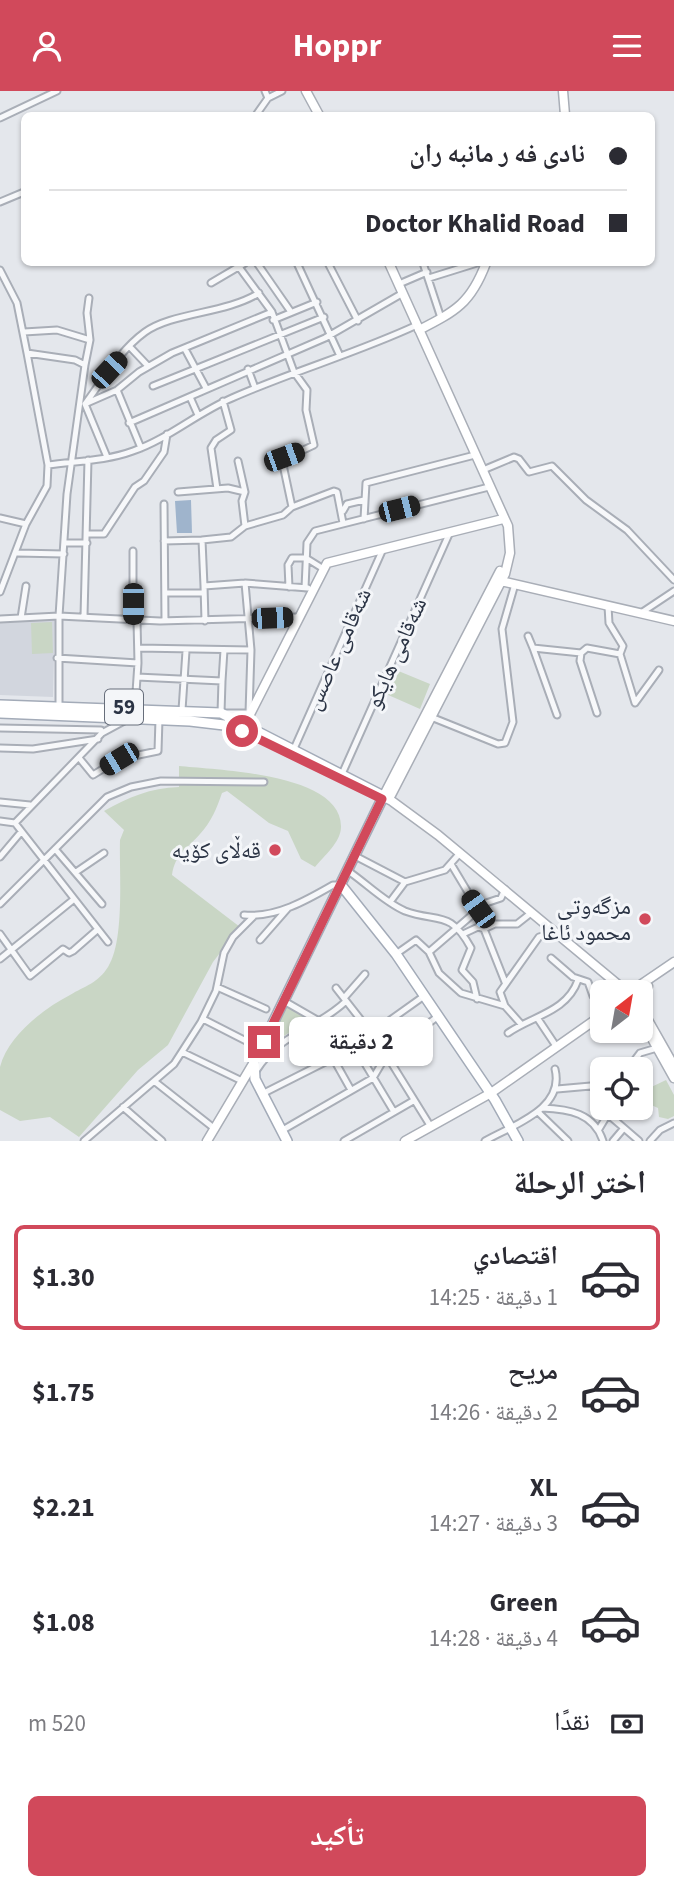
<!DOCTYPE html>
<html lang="ar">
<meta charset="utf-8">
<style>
body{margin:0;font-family:"Source Sans 3","Noto Naskh Arabic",sans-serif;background:#f2f2f3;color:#2b2b33;direction:rtl;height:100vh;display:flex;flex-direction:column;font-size:26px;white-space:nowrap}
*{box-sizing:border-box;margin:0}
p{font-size:23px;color:#7c7c81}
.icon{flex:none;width:38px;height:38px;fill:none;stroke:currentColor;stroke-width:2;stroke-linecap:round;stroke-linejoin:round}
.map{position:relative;height:1050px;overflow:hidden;direction:ltr}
.panel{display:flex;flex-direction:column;background:#fff;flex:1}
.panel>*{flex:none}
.hud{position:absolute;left:21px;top:21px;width:634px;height:154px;border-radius:10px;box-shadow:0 2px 5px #0004;direction:rtl;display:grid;align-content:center;height:154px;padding:0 28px;background:#fff}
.needle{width:46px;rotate:31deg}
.controls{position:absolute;left:590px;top:889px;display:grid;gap:14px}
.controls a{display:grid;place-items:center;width:63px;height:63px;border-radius:10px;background:#fff;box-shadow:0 2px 5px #0004;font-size:35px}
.end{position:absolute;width:32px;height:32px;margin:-16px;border:9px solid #d1495b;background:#fff;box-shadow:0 0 0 4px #fff}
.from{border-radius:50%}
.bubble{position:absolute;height:49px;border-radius:10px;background:#fff;box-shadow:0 2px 5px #0004;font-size:23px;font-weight:700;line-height:49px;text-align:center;direction:rtl}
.car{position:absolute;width:21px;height:42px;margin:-21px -10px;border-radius:9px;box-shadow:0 0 5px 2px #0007;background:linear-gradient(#222 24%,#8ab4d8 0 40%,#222 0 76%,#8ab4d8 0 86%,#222 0)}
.hud b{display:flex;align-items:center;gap:24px;height:66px;font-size:26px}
.hud b+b{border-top:2px solid #e1e1e2}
.hud i{width:18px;height:18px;background:#2b2b33}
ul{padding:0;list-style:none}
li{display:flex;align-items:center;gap:21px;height:105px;margin:0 14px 10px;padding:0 14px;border:4px solid transparent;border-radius:10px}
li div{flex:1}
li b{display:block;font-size:26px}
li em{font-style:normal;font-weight:700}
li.on{border-color:#d1495b}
li>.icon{width:63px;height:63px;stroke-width:1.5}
h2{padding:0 28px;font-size:32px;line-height:84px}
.pay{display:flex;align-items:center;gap:18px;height:77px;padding:0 28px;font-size:26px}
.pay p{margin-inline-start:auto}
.cta{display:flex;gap:14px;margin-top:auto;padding:14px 28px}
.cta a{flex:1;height:80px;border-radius:10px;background:#d1495b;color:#fff;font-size:28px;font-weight:700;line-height:80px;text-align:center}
header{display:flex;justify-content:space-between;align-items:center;height:91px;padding:0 28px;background:#d1495b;color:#fff;font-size:32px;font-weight:700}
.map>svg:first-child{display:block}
</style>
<header><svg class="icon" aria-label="menu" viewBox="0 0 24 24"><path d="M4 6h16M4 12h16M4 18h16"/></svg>Hoppr<svg class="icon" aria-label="person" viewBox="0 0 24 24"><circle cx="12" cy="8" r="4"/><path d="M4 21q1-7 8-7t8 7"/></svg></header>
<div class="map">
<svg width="674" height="1050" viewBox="0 0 674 1050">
<rect width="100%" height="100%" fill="#e4e7ec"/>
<path fill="#d2d6de" d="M 55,527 L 53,606 L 0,604 L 0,531 Z"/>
<path fill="#c9d6c5" d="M 52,531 L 53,562 L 32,563 L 31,532 Z
M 396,579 L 430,593 L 420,618 L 386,603 Z
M 179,675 C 217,679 342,682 341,736 C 341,751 324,765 315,776 L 301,768 L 288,740 L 269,732 L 227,700 L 222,702 C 217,717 211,731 200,743 C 187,758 175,763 172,784 L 240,836 L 213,871 L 168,954 L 138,979 L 79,1046 L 50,1026 L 20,1030 L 0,1019 C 0,1005 0,988 0,976 C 8,945 43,918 70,904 C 85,895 98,892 108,876 C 125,849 119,782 120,749 L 124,739 L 104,720 C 129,706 150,697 179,696 Z
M 284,914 L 308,929 L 272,953 L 258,972 Z
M 666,989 L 674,1004 L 674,1025 L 668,1028 L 659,1026 L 658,1017 L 642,1010 L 643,1000 Z"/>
<path fill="#9fb4cc" d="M 191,409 L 192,442 L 177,442 L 175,410 Z"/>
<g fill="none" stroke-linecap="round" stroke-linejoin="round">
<defs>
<path id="street" d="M 265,0 L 268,7 L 282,0
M 256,24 L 268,7
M 0,27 L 57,0
M 0,111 L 24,101
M 257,172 L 291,221
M 297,172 L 340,265
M 328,172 L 358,230
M 423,172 L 441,227
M 239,176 L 272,221 L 294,281 L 307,299 L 306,319 L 314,354 L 282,369 L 292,416
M 0,179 L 17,212 L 27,262 L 75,269 L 85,274 L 67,403 L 59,525 L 59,615
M 429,187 L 477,172
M 211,192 L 245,172
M 399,193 L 427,181
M 273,229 L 317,211
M 24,241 L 57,239 L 90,249
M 130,256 L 148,275
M 185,258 L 206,297
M 85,274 L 90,249 L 87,222 L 89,207
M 248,278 L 255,297
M 153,295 L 324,226
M 117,299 L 141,357
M 190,306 L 198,324
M 85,313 L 117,299 L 139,281 L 172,262 L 272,221
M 129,332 L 325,247 L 403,202
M 107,366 L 85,313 C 103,289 119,260 145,241 C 173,221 225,223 259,202
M 238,370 L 245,401 L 242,410 L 245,435
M 48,374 C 76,370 106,370 133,360 C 168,348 197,322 232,307 C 293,280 357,262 417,234
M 483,379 L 514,366 L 519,368 L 529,381 L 552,375 L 586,409 L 627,439 L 674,489
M 217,398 L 211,357 L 216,349 L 231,339 L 223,310
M 178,401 L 228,397 L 245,401
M 164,413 L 165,530
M 343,420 L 347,413 L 364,409
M 0,427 L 26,433
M 364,428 L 366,392 L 475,364
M 88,443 L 104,443 L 135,396 L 144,390 L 164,361 L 167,343
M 164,450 L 202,449
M 65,452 L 87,452
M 133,460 L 133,528
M 17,462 L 64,463
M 204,495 L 202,449 L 231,446 L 245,435 L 283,424 L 292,416 L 334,400 L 337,401 L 343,432
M 289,496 L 288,474 L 292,467 L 306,467 L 322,477
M 305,497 L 307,452 L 315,440 L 489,396
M 0,501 L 26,433 L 47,395 L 48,374 L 27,262
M 165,502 L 204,502
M 608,515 L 609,532 L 623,555 L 620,563 L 635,612 L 659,579
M 641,522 L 674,500
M 84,525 L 88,369
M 21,527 L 26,495
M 0,528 L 59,525 L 160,530 L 297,526
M 205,530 L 204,495 L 245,492
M 528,545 L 533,557
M 251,559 L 245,492 L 308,497
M 57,567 L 138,572 L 137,530
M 137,586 L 222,590 L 221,622 L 249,622 L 251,559 L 138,557
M 222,590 L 224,559
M 135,616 L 138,572
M 182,619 L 186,560
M 597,622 L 580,570 L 581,562 L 587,557 L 620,563
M 557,624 L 533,557 L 581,562
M 431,626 L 498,653 L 505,652 L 513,631 L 502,538 L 515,493
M 0,637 L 101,639 L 102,642
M 0,657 L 33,658 L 98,648
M 293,660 L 383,458
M 80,668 L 93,684 L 119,668 L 158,660 L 159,628
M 342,683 L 450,441
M 0,711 L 30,714
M 0,730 L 15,732 L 108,851
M 15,732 L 102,642 L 126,629
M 55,758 L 102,813
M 0,766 L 21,741
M 359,767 L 405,791
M 451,773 L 478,818
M 76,781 L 104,762
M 351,782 C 368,794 386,812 405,820 C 437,832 450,818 471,857 L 462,879 L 473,891 L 477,908
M 390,811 L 405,791 L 445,779 L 460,762
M 0,813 L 107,706 L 131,696 L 161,690 L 264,691
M 244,824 C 276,827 307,809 333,794 L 341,794
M 484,838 L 495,833 L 517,833 L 531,822
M 0,843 L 30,885 L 63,858 L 69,862 L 73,860 L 97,839
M 463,843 L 478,836 L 484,838 L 505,891
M 260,849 L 288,817
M 429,861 L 439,882 L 461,902 L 505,915 L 521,933
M 396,863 L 416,849 L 429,861 L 486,812 L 501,807 L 505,798
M 551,867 L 573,886 L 588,891 L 593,905 L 602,915
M 0,868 L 73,809
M 217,896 L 266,918
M 336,897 L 379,952 L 431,1036
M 344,907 L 365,883
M 284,910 L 317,929 L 342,963
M 505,915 L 500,901 L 539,846 L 553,842
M 328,927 L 355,956 L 394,1021
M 203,928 L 250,952
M 538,928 L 556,955
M 372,942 L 424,905
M 508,942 C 532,925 567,921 578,889
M 182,961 L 242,990
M 333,967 L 351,999
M 628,978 L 640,962 L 657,957
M 256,980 C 280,942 315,939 345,911
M 154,990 L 215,1038
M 597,995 L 603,1019 L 639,1050
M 557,998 L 602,994
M 262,1003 L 355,956
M 123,1016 L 162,1050
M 542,1017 C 569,1018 594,1022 603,1050
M 538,1021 L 568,1050
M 599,1038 L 608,1023
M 281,1040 L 373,987 L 386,965 L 437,926
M 84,1050 L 174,973 L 201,931 L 216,900 L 224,862 L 233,846 L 254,825
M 344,1050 L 413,1010
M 485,1050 C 513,1034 565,1018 555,978
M 613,1050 L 624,1037
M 650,1050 L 660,1039 L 674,1032"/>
<path id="secondary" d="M 306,0 L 319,24
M 563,0 L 565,24
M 389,172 L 508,435 L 510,462 L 505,483 L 389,708 L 438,744 L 627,901
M 419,239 C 456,220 471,212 486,172
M 496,491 L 501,490 L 674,530
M 243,637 L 327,472 L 503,428
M 384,704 L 500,480
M 630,901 L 674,871
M 640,915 L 674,975
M 643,919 L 642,903 L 648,895
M 640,926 L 674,987
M 207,1050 L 254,971
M 405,1050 L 491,1002 L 602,924"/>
<path id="primary" d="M 0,614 L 221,622 L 389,708
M 0,622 L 190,630 L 224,634 L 248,643
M 341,794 L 396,863 L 495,1009 L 518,1050
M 287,1050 L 255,988 L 254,971 L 384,704"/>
</defs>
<use href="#street" stroke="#a9aeb7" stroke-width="9"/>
<use href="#secondary" stroke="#a9aeb7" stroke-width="11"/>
<use href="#primary" stroke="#a3abb8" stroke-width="12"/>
<use href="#street" stroke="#f7f8fa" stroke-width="5"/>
<use href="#secondary" stroke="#fff" stroke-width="8"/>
<use href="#primary" stroke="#fff" stroke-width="9"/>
</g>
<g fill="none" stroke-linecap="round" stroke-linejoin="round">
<path stroke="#d1495b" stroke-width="9" d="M 242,640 L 382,708 L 264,951"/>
</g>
<g fill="#d1495b" stroke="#f4f6f9" stroke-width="2.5">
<circle cx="275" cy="759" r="7"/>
<circle cx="645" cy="828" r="7"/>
</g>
<g text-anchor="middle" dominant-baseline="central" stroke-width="6" stroke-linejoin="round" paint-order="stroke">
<rect fill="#f4f6f9" stroke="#676e7b" stroke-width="2" x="105" y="598.5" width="38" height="35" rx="5"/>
<g font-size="21" font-weight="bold" fill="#2b3445">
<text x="124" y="616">59</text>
</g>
<g font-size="23" fill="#2b3445" stroke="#f4f6f9">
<text transform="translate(338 558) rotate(-66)">شه‌قامی عاصس</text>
<text transform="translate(396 562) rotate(-66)">شه‌قامی هایكو</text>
</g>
<g font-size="23" fill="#2b3445" stroke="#f4f6f9" text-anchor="end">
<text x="261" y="759">قەڵای کۆیە</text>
<text x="631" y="815">مزگه‌وتی<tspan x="631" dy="26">محمود ئاغا</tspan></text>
</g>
</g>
</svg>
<div class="controls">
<a><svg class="needle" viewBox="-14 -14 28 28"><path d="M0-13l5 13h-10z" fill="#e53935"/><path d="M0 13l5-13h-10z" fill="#7c7c81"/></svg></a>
<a><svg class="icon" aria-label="locate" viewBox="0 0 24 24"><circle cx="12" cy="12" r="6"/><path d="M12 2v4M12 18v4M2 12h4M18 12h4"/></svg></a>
</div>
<i class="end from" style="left:242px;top:640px"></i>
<i class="end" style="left:264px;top:951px"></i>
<div class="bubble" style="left:289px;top:926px;width:144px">2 دقيقة</div>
<i class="car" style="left:109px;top:279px;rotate:43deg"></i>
<i class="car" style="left:284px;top:366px;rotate:70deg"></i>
<i class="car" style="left:399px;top:418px;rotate:76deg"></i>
<i class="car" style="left:133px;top:513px;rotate:180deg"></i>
<i class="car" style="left:272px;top:527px;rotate:88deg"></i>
<i class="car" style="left:119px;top:668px;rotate:239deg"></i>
<i class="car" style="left:478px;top:818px;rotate:324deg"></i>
<div class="hud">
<b><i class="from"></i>نادی فه ر مانبه ران</b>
<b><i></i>Doctor Khalid Road</b>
</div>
</div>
<section class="panel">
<h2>اختر الرحلة</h2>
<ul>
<li class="on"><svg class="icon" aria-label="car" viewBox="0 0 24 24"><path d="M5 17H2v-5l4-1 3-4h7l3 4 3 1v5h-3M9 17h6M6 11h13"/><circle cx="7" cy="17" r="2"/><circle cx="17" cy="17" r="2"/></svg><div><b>اقتصادي</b><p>1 دقيقة · 14:25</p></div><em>$1.30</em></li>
<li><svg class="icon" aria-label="car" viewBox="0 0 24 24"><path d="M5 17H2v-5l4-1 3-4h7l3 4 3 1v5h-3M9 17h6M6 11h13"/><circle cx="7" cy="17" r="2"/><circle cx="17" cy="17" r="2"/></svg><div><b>مريح</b><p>2 دقيقة · 14:26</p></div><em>$1.75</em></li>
<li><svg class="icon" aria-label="car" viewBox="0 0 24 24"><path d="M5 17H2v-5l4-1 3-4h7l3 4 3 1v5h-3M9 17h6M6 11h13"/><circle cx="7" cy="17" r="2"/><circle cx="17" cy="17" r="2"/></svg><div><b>XL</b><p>3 دقيقة · 14:27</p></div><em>$2.21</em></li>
<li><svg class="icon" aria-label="car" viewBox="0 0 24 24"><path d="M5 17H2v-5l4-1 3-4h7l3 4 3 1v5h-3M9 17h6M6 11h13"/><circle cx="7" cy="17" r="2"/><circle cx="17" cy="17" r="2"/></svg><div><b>Green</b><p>4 دقيقة · 14:28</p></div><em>$1.08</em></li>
</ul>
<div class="pay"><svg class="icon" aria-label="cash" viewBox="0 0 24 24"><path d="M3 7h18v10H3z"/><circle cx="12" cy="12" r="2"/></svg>نقدًا<p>520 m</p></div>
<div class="cta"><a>تأكيد</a></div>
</section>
